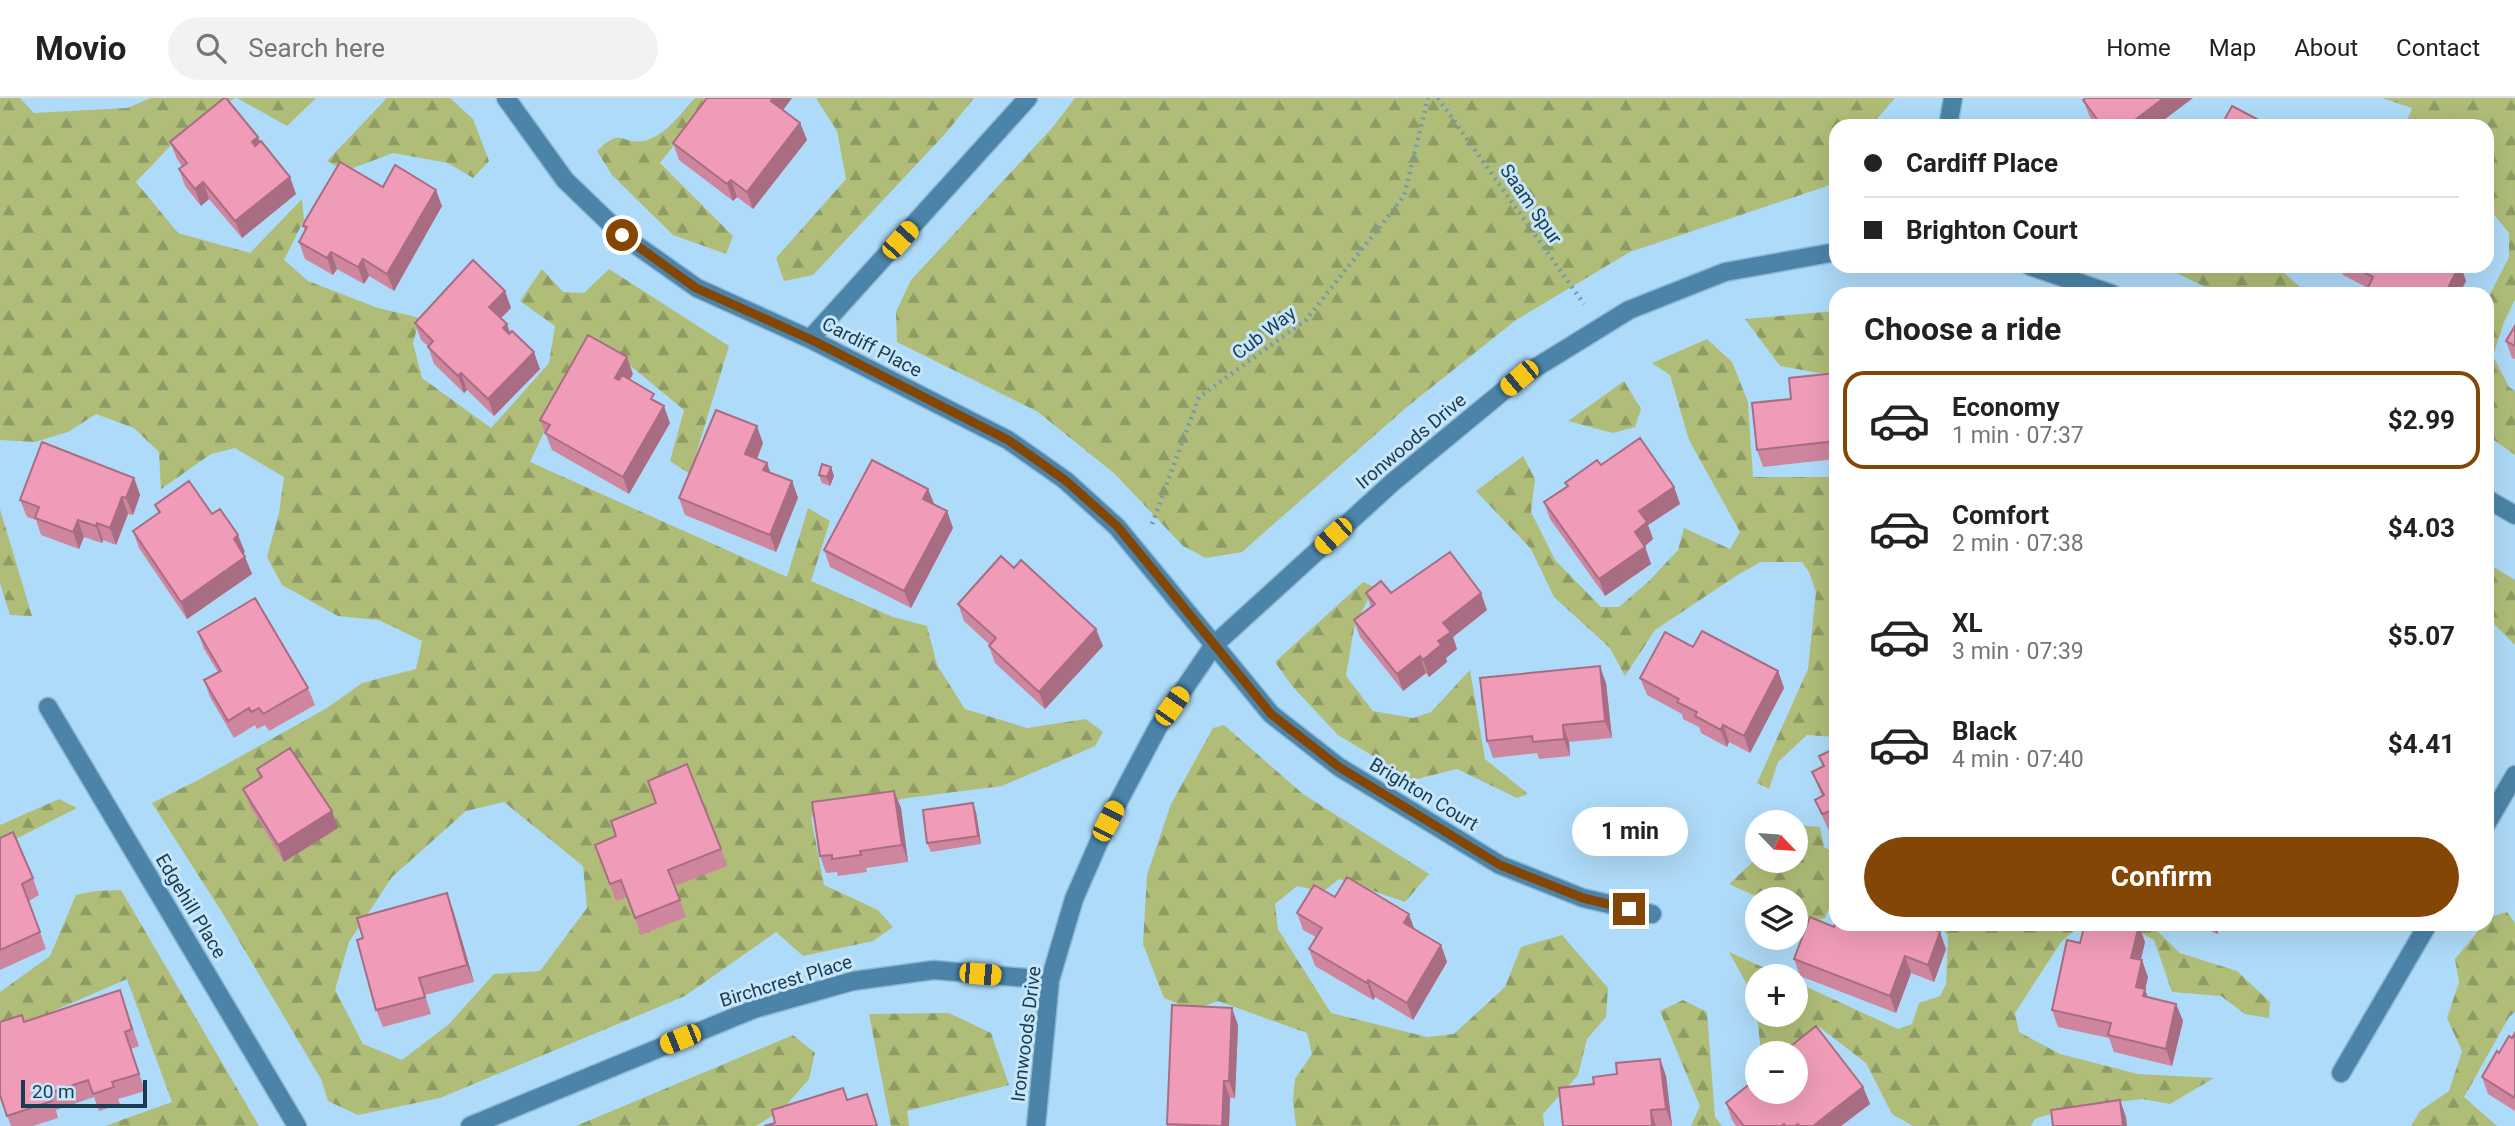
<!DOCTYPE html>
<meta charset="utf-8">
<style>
body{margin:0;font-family:Roboto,sans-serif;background:#f2f2f2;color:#222;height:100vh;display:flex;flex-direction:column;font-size:26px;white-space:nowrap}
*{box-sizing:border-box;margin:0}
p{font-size:23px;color:#767676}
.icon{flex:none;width:38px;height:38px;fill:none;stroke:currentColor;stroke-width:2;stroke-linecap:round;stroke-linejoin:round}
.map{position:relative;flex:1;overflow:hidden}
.details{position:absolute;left:1829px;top:189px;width:665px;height:644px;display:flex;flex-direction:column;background:#fff;border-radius:21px;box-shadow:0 7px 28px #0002}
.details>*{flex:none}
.guide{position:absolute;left:1829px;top:21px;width:665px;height:154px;border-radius:21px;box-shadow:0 7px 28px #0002;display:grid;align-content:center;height:154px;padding:0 35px;background:#fff}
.needle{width:46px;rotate:115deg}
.tools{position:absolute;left:1745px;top:712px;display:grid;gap:14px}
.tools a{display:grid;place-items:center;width:63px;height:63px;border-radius:50%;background:#fff;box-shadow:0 7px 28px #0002;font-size:35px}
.scale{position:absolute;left:21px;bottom:18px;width:126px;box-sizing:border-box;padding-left:7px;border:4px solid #1a3c50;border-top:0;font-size:19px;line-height:24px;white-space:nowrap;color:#1a3c50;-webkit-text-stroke:5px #c8e6fa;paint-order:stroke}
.end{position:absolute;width:32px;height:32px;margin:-16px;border:9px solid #844605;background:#fff;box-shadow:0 0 0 4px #fff}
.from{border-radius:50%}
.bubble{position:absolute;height:49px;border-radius:24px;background:#fff;box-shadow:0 7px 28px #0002;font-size:23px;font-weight:700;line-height:49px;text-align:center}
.car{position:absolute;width:21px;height:42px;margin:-21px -10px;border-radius:9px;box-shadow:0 0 5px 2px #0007;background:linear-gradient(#f5c518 24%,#345 0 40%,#f5c518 0 76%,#345 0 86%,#f5c518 0)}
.guide b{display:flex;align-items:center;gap:24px;height:66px;font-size:26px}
.guide b+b{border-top:2px solid #e0e0e0}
.guide i{width:18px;height:18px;background:#222}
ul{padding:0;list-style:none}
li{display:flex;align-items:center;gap:21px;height:98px;margin:0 14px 10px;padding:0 21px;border:4px solid transparent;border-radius:21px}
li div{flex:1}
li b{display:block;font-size:26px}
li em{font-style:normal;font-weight:700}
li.selected{border-color:#844605}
li>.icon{width:63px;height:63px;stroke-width:1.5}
h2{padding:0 35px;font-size:32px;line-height:84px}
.button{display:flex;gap:14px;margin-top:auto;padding:14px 35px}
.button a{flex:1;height:80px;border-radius:42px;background:#844605;color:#fff;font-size:28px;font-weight:700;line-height:80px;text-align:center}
header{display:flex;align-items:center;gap:42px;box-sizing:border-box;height:98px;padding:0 35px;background:#fff;border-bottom:2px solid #e0e0e0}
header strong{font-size:33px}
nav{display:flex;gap:38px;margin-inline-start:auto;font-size:24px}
.search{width:490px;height:63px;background:#f2f2f2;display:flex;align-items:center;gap:18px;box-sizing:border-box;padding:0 24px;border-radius:38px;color:#767676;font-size:26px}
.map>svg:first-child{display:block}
</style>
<header>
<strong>Movio</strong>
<div class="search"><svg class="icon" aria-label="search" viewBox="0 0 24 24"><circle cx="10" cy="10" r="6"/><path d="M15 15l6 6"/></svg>Search here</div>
<nav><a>Home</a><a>Map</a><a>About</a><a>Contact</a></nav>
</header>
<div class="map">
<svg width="2515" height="1028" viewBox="0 0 2515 1028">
<defs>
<pattern id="forest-firs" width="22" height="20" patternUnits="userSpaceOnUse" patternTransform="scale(1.75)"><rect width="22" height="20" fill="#afbd78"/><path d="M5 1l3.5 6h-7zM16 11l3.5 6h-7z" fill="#8e9b65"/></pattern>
</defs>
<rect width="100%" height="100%" fill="#aedbf9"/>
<path fill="url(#forest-firs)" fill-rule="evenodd" d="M 0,0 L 20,0 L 34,15 L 127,10 L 151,0 L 235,0 L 194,23 L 136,84 L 178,135 L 250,155 L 302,101 L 304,122 L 284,162 L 308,183 L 378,210 L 420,220 L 413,245 L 422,280 L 491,330 L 549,265 L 555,228 L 520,203 L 542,171 L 563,194 L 584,195 L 609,171 L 729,248 L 690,376 L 670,363 L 684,312 L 614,254 L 586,243 L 530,364 L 787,479 L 808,410 L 830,423 L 811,483 L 893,519 L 927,528 L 937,567 L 965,611 L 1027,630 L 1086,621 L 1103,634 L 1095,648 L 1002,688 L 907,700 L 811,719 L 824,787 L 878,812 L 893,829 L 873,843 L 803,858 L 776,834 L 685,898 L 440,1000 L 358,1017 L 328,1003 L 321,981 L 225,819 L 152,705 L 200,681 L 327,610 L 362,585 L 416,571 L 422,543 L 379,522 L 338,518 L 282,487 L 267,459 L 279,415 L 284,379 L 235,350 L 211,356 L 161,391 L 159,354 L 134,330 L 96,316 L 68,334 L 35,344 L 0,342 ZM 504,704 L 583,768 L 587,810 L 540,873 L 494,876 L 449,926 L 402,962 L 363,946 L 335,892 L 349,844 L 392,779 L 466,713 Z
M 237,0 L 316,0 L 287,28 Z
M 387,0 L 450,0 L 473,21 L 489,63 L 473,80 L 448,65 L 393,55 L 345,73 L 327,63 Z
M 695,0 L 711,0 L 660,65 L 733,138 L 726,156 L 673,137 L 612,77 L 597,53 C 622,28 621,47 643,43 C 666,38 679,17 695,0 Z
M 816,0 L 974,0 L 945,36 L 813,177 L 784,183 L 776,160 L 846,81 L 837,33 Z
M 1075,0 L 1895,0 L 1871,28 L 1836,28 L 1836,85 L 1630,154 L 1516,222 L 1408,308 L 1242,454 L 1206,460 L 1183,448 L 1115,376 L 1038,314 L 897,244 L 896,214 L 911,182 L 1052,30 Z
M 2382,0 L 2515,0 L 2515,202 L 2504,224 L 2493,258 L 2509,289 L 2515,293 L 2515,357 L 2487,337 L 2487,202 L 2509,159 L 2509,135 L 2487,108 L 2487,28 L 2405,28 L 2412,10 Z
M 2162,168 L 2276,168 L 2308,196 L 2220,196 Z
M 1836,213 L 1836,278 L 1780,268 L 1745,221 Z
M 1707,241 L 1732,264 L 1748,304 L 1753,379 L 1836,379 L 1836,639 L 1807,637 L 1778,664 L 1769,691 L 1757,685 L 1808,571 L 1816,494 L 1809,474 L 1802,464 L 1761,464 L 1739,476 L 1655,532 L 1625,578 L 1610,550 L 1554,499 L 1531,451 L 1476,393 L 1523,358 L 1535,381 L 1531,414 L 1555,462 L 1601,509 L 1619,509 L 1649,483 L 1678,452 L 1684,430 L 1730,451 L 1740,434 L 1689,342 L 1670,277 L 1652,265 Z
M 1624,283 L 1641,311 L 1635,329 L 1613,335 L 1568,323 Z
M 0,411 L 32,518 L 10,517 L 0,485 Z
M 2487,465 L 2515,482 L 2515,547 L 2487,519 Z
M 1363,484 L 1374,489 L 1354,530 L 1346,578 L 1373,613 L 1413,620 L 1431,614 L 1470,572 L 1485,661 L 1528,696 L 1517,700 L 1457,671 L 1413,682 L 1338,637 L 1292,588 L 1275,564 Z
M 1224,627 L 1303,696 L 1429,776 L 1405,804 L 1339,781 L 1323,794 L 1297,788 L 1275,806 L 1278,831 L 1331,915 L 1427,939 L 1454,936 L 1505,889 L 1521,849 L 1562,837 L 1608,890 L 1606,919 L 1587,941 L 1578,977 L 1543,1016 L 1544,1028 L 1296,1028 L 1293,1003 L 1295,981 L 1312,956 L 1307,935 L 1218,903 L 1193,912 L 1164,900 L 1143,846 L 1147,777 L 1171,706 L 1213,630 Z
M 59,701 L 77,710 L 0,749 L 0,727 Z
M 1796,727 L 1820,729 L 1824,749 L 1836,756 L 1836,793 L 1825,820 L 1809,824 L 1796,818 L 1796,802 L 1762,801 L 1729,786 L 1757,760 L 1757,763 L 1796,763 Z
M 121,792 L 259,1028 L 105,1028 L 172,1004 L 127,881 L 0,936 L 0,894 L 50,858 L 76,797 L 96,793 Z
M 2507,814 L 2515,825 L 2515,914 L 2509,919 L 2464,999 L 2497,1028 L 2411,1028 L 2420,1013 L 2449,993 L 2462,953 L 2447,920 L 2459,884 L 2455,861 L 2484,826 L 2487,826 L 2490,819 Z
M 1936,826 L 2082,826 L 2061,844 L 2015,915 L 2019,934 L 2060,956 L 2138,976 L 2214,980 L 2170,1006 L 2142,1001 L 2068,1010 L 2035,1021 L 2031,1028 L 1913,1028 L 1892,1016 L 1866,965 L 1818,928 L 1791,955 L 1761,955 L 1757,917 L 1796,917 L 1796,884 L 1898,931 L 1912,926 L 1919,905 L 1940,898 L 1946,886 L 1948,837 Z
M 2124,826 L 2150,826 L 2180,855 L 2237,873 L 2270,904 L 2269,920 L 2245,916 L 2221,898 L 2172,894 L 2154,842 Z
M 1729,854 L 1783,878 L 1757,878 L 1757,911 L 1756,903 Z
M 1683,902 L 1707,914 L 1715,1019 L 1722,1028 L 1691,1028 L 1700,1008 L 1660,913 Z
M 949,915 L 991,935 L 1009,987 L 907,1013 L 909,1028 L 891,1028 L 869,916 Z
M 793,937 L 815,955 L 809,981 L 783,1011 L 756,1028 L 576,1028 Z"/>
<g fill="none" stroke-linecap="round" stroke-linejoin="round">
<defs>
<path id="minor" d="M 506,0 L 565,82 L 622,137 L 697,190 L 810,241 L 1008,342 L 1065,382 L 1117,429 L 1271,616 L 1339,669 L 1500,767 L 1583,800 L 1652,816
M 1948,28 L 1953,0
M 2030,168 L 2112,196
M 810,241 L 1028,0
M 2487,401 L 2515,417
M 48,609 L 297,1028
M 2487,725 L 2515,677
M 2341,975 L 2428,826
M 470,1028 L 754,911 L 853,883 L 934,872 L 1050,882
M 1036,1028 L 1050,882 L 1074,801 L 1108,723 L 1158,629 L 1214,547 L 1393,384 L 1519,280 L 1629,212 L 1725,174 L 1836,154"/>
</defs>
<use href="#minor" stroke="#8db8d4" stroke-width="21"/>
<path stroke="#7099b2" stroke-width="4.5" stroke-dasharray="2 5" stroke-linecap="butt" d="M 1438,0 L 1584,206
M 1152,426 L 1199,299 L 1306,222 L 1404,98 L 1428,0"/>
<use href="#minor" stroke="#4b84a8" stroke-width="18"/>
</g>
<path fill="#ce869f" d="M 707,0 L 792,0 L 783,12 L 800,25 L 807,42 L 753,111 L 737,99 L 733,103 L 679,62 L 673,45 Z
M 2083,2 L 2156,28 L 2096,28 L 2090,19 Z
M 258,39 L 260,44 L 296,96 L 242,140 L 209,101 L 201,108 L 185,88 L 179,71 L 182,68 L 177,61 L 170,44 Z
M 383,89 L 442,108 L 394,193 L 369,178 L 364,186 L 337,171 L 333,177 L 305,161 L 299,144 L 305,133 L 303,128 Z
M 2340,168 L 2459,168 L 2466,183 L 2459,196 L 2369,196 L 2368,190 L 2343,177 Z
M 505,193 L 511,210 L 501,220 L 510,235 L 540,271 L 494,318 L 467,292 L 464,295 L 434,266 L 428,248 L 421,242 L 415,225 Z
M 2515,228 L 2515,261 L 2512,260 L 2506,243 Z
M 1836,275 L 1836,361 L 1763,369 L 1757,352 L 1791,301 Z
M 633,276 L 630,281 L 657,305 L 670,325 L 629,396 L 552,352 L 540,322 Z
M 763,345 L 757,361 L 767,365 L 770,375 L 792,383 L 798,400 L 776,454 L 685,417 L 679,400 Z
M 1601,367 L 1674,389 L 1680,406 L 1648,427 L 1653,441 L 1645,448 L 1651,466 L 1605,498 L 1550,421 L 1544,404 L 1567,389 L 1565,385 Z
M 831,369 L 834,378 L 830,388 L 822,385 L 819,377 Z
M 134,380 L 140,397 L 133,417 L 128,416 L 116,447 L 103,442 L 102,445 L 84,439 L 79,451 L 41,437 L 36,422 L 27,419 L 20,402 Z
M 928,391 L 934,406 L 947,413 L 953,430 L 911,510 L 830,469 L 824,452 Z
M 155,407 L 212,416 L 245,454 L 243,455 L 252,476 L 187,521 L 139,450 L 133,433 L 158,415 Z
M 1366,495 L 1391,495 L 1487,512 L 1453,539 L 1457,551 L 1446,560 L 1447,564 L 1429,579 L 1426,575 L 1403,593 L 1360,539 L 1354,522 L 1371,509 Z
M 958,506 L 1103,548 L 1045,611 L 995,565 L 989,548 L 990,547 L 964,523 Z
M 198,534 L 308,590 L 315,607 L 269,633 L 265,627 L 257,631 L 255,627 L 234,640 L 210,599 L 204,582 L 218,574 L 204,551 Z
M 1693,549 L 1778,573 L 1784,590 L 1750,655 L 1729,644 L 1727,649 L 1701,635 L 1699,629 L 1683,621 L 1682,616 L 1647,597 L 1640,580 Z
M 1606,585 L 1612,640 L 1569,644 L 1570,658 L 1539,661 L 1537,655 L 1493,660 L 1487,643 Z
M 1836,650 L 1836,730 L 1829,733 L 1815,702 L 1822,698 L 1812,674 L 1823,669 L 1819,658 Z
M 257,671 L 338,730 L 284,764 L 250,708 L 243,691 L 260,680 Z
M 648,683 L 721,751 L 727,768 L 675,788 L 686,819 L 641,837 L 627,799 L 616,803 L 595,747 L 616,738 L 656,705 Z
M 894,693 L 901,710 L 908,764 L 866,770 L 867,774 L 838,778 L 837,774 L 826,775 L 820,758 Z
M 976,714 L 981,746 L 931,754 L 927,745 Z
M 0,740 L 33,780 L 39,797 L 29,803 L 46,851 L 0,872 Z
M 1335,799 L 1414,831 L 1441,847 L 1447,864 L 1413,922 L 1375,899 L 1373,902 L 1315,868 L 1309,851 L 1316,839 L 1303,832 L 1297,815 Z
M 1836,802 L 1836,826 L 1946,851 L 1934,884 L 1911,875 L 1896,915 L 1800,878 L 1794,861 L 1835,827 L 1831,816 Z
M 453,812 L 474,884 L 425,897 L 431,916 L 383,929 L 376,912 Z
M 2195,826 L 2221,826 L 2217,836 Z
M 2145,844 L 2141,862 L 2148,879 L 2145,892 L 2148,899 L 2176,906 L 2183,923 L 2172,968 L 2114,954 L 2109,940 L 2058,929 L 2052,912 L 2080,845 Z
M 120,892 L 139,948 L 131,951 L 145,993 L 118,1001 L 120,1006 L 99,1013 L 94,999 L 56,1012 L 58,1020 L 33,1028 L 11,1028 L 0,997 L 22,917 L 25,924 Z
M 1238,927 L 1235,1000 L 1230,1000 L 1229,1028 L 1167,1028 L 1167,1026 Z
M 2515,935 L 2515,1013 L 2488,996 L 2482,979 Z
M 1660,961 L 1666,978 L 1672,1028 L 1563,1028 L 1594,986 L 1617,976 Z
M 1863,989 L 1870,1006 L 1841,1028 L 1736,1028 L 1732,1022 L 1726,1005 Z"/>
<path fill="#a86d82" d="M 773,0 L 792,0 L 777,20 L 771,3 Z
M 2164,0 L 2193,0 L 2156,28 L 2127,28 Z
M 800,25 L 807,42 L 753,111 L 747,94 Z
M 258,39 L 264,56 L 258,61 L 252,44 Z
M 290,79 L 296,96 L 242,140 L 235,123 Z
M 731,82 L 737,99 L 733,103 L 727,86 Z
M 203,84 L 209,101 L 201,108 L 195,91 Z
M 436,92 L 442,108 L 394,193 L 387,176 Z
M 331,154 L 337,171 L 333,177 L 327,160 Z
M 363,161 L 369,178 L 364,186 L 358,169 Z
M 2459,168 L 2461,168 L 2466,183 L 2459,196 L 2445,196 Z
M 505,193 L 511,210 L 495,226 L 489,209 Z
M 507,226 L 513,243 L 503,230 Z
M 534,254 L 540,271 L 494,318 L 488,301 Z
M 627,259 L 633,276 L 621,297 L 615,280 Z
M 461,275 L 467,292 L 464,295 L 458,278 Z
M 664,308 L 670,325 L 629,396 L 623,379 Z
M 757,328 L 763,345 L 752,373 L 745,356 Z
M 767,365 L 773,382 L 763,372 Z
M 831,369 L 834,378 L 830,388 L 827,379 Z
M 134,380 L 140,397 L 133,417 L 126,400 Z
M 792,383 L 798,400 L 776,454 L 770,437 Z
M 1674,389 L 1680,406 L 1648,427 L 1653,441 L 1641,451 L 1635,434 L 1639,413 Z
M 928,391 L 935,408 L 923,401 Z
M 122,399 L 128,416 L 116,447 L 110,430 Z
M 947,413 L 953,430 L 911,510 L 904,493 Z
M 78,422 L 84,439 L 79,451 L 73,434 Z
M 97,425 L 103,442 L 102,445 L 96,428 Z
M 238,437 L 245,454 L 240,458 L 234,441 Z
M 1645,449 L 1651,466 L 1605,498 L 1599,481 Z
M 245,459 L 252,476 L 187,521 L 181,504 Z
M 1481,495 L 1487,512 L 1453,539 L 1457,551 L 1446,560 L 1447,564 L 1429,579 L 1423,562 L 1438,543 L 1443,525 Z
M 1096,531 L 1103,548 L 1045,611 L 1039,594 Z
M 1420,558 L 1426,575 L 1403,593 L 1397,576 Z
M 1600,568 L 1606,585 L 1612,640 L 1605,623 Z
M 1778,573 L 1784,590 L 1750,655 L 1744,638 Z
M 1563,627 L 1569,644 L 1570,658 L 1564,641 Z
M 1723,627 L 1729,644 L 1727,649 L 1721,632 Z
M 894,693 L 901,710 L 908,764 L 902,747 Z
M 973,705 L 976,714 L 981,746 L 978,738 Z
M 332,713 L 338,730 L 284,764 L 278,747 Z
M 447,795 L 453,812 L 474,884 L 467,867 Z
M 1409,816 L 1415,833 L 1404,825 Z
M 2213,826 L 2221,826 L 2217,836 Z
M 2139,827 L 2145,844 L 2137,877 L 2131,860 Z
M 1940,834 L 1946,851 L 1934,884 L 1928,867 Z
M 1441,847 L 1447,864 L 1413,922 L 1407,905 Z
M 1905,858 L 1911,875 L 1896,915 L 1890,898 Z
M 2142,862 L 2148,879 L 2145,892 L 2151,908 L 2136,889 Z
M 1368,882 L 1375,899 L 1373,902 L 1367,885 Z
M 2176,906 L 2183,923 L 2172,968 L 2166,951 Z
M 1232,910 L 1238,927 L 1235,1000 L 1229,983 Z
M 1660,961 L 1666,978 L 1672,1028 L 1666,1011 Z
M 1224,983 L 1230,1000 L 1229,1028 L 1222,1028 Z
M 1863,989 L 1870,1006 L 1841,1028 L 1813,1028 Z
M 2120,1002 L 2126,1019 L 2127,1028 L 2123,1028 Z
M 1651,1012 L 1656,1028 L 1652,1028 Z"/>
<path fill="#f09cb9" stroke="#a86d82" stroke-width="2" d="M 224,0 L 226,0 L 258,39 L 252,44 L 255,48 L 261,43 L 290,79 L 235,123 L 203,84 L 195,91 L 179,71 L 187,65 L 170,44 Z
M 707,0 L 773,0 L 771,3 L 800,25 L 747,94 L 731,82 L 727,86 L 673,45 Z
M 2086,0 L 2164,0 L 2127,28 L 2102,28 L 2083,2 Z
M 2232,8 L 2270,28 L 2221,28 Z
M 340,64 L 383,89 L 395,67 L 436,92 L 387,176 L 363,161 L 358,169 L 331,154 L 327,160 L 299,144 L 307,129 L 303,128 L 304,125 Z
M 473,162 L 505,193 L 489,209 L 507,226 L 503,230 L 509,236 L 512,233 L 534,254 L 488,301 L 461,275 L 458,278 L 428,249 L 433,243 L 415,225 Z
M 2352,168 L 2459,168 L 2445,196 L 2439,196 L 2430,192 L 2428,196 L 2376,196 L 2367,191 L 2373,179 Z
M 2515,228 L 2515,248 L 2506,243 Z
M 588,237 L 627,259 L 615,280 L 619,282 L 622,277 L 654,296 L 651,301 L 664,308 L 623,379 L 545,335 L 550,327 L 540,322 Z
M 1836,275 L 1836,343 L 1757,352 L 1752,305 L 1791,301 L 1789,280 Z
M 716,312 L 757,328 L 745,356 L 767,365 L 763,372 L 792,383 L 770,437 L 679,400 Z
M 1640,340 L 1674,389 L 1639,413 L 1647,424 L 1635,434 L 1645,449 L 1599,481 L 1544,404 L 1568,388 L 1565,385 L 1597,362 L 1601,367 Z
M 42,344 L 134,380 L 126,400 L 122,399 L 110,430 L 97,425 L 96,428 L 78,422 L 73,434 L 35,420 L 39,409 L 20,402 Z
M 872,362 L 928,391 L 923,401 L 947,413 L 904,493 L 824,452 Z
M 822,366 L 831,369 L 827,379 L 819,377 Z
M 189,383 L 212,416 L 220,411 L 238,437 L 234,441 L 245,459 L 181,504 L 133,433 L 160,414 L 155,407 Z
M 1450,454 L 1481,495 L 1443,525 L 1451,534 L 1438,543 L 1441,547 L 1423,562 L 1420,558 L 1397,576 L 1354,522 L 1375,506 L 1366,495 L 1381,483 L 1391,495 Z
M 1001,458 L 1014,470 L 1021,462 L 1096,531 L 1039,594 L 989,548 L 996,540 L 958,506 Z
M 255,500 L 308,590 L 263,616 L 259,610 L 251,614 L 249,610 L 228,623 L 204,582 L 221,573 L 198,534 Z
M 1702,533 L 1778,573 L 1744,638 L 1723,627 L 1721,632 L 1695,618 L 1697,614 L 1677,604 L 1679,601 L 1640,580 L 1665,534 L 1693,549 Z
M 1600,568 L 1605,623 L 1563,627 L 1564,641 L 1533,644 L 1532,638 L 1487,643 L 1480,580 Z
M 290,650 L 332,713 L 278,747 L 243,691 L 262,679 L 257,671 Z
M 1836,650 L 1836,726 L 1830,713 L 1822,716 L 1815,702 L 1824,697 L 1812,674 L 1824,668 L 1819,658 Z
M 687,666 L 721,751 L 668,772 L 680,802 L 635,820 L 621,782 L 610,786 L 595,747 L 616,738 L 611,723 L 656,705 L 648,683 Z
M 894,693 L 902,747 L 860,753 L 861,757 L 832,761 L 832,757 L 820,758 L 812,704 Z
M 973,705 L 978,738 L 927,745 L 923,712 Z
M 13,734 L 33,780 L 22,786 L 40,834 L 0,852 L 0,740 Z
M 1347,779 L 1409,816 L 1404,825 L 1441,847 L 1407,905 L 1368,882 L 1367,885 L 1309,851 L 1322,830 L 1297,815 L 1314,787 L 1335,799 Z
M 447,795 L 467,867 L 419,880 L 425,899 L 376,912 L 357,842 L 363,840 L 357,820 Z
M 1836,802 L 1836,818 L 1831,816 Z
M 1810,819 L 1834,829 L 1836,825 L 1921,826 L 1940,834 L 1928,867 L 1905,858 L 1890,898 L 1794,861 Z
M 2085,826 L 2134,826 L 2139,827 L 2131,860 L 2142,862 L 2136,889 L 2145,891 L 2143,898 L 2176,906 L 2166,951 L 2108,937 L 2111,925 L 2052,912 L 2067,842 L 2080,845 Z
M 120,892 L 132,931 L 125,934 L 139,976 L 112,984 L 114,989 L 93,996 L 88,982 L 50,995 L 52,1003 L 7,1018 L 0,997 L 0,924 L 22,917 L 24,924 Z
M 1172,907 L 1232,910 L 1229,983 L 1224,983 L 1222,1028 L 1167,1026 Z
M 1816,928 L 1863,989 L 1813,1028 L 1799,1028 L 1798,1026 L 1795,1028 L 1785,1028 L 1784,1026 L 1781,1028 L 1744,1028 L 1726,1005 L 1757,980 L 1757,994 L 1796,994 L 1796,956 L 1781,956 Z
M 2515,935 L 2515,1000 L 2482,979 L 2497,953 L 2499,955 L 2509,938 L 2512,940 Z
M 1660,961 L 1666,1011 L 1651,1012 L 1652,1028 L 1563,1028 L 1559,990 L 1594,986 L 1593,979 L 1617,976 L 1616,965 Z
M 843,990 L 847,1002 L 867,996 L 877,1028 L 764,1028 L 775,1025 L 772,1012 Z
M 2120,1002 L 2123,1028 L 2053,1028 L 2051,1012 Z"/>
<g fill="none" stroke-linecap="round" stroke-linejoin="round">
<path stroke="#844605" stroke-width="9" d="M 622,137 L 696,190 L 810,241 L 1008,342 L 1065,382 L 1118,429 L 1271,616 L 1339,669 L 1500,767 L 1583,800 L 1629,811"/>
</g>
<g text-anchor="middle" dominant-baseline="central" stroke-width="6" stroke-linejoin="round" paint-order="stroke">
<g font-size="19" fill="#1a3c50" stroke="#c8e6fa">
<text transform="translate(1531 106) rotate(55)">Saam Spur</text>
<text transform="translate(1264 235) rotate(-37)">Cub Way</text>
<text transform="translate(872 249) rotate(27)">Cardiff Place</text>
<text transform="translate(1411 343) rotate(-40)">Ironwoods Drive</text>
<text transform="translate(1424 696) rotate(31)">Brighton Court</text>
<text transform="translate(191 808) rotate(59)">Edgehill Place</text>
<text transform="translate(786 883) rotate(-17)">Birchcrest Place</text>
<text transform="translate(1026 936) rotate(-83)">Ironwoods Drive</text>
</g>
</g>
</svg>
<div class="tools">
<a><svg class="needle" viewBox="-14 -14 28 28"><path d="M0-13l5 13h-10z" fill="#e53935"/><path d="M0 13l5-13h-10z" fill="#767676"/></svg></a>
<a><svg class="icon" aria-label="layers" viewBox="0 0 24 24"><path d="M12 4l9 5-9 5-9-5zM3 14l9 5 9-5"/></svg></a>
<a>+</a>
<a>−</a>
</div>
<div class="scale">20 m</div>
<i class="end from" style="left:622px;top:137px"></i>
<i class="end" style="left:1629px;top:811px"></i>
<div class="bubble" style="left:1572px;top:709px;width:116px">1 min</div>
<i class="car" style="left:900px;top:142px;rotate:42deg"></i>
<i class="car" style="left:1519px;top:280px;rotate:230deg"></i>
<i class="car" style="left:1333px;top:438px;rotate:228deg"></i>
<i class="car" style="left:1172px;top:608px;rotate:35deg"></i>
<i class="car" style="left:1108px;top:723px;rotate:27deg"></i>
<i class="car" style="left:980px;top:876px;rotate:95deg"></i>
<i class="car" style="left:680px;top:941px;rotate:248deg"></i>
<div class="guide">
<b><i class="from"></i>Cardiff Place</b>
<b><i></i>Brighton Court</b>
</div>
<section class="details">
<h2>Choose a ride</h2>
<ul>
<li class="selected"><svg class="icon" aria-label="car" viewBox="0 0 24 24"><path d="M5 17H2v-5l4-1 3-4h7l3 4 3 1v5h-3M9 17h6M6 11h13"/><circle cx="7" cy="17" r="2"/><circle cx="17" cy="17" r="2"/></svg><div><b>Economy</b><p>1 min · 07:37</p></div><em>$2.99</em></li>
<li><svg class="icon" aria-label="car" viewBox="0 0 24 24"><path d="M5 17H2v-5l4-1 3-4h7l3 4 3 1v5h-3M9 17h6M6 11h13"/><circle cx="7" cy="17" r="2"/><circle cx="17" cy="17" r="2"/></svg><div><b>Comfort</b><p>2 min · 07:38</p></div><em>$4.03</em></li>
<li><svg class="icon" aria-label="car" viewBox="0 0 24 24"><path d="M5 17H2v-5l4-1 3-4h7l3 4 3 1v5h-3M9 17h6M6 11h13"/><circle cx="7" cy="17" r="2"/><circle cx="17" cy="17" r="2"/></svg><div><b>XL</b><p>3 min · 07:39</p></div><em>$5.07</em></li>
<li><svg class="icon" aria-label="car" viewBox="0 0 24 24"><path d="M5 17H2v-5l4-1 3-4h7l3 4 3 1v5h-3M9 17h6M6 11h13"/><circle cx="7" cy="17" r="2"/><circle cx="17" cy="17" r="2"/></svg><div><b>Black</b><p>4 min · 07:40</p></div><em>$4.41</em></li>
</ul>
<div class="button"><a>Confirm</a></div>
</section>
</div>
